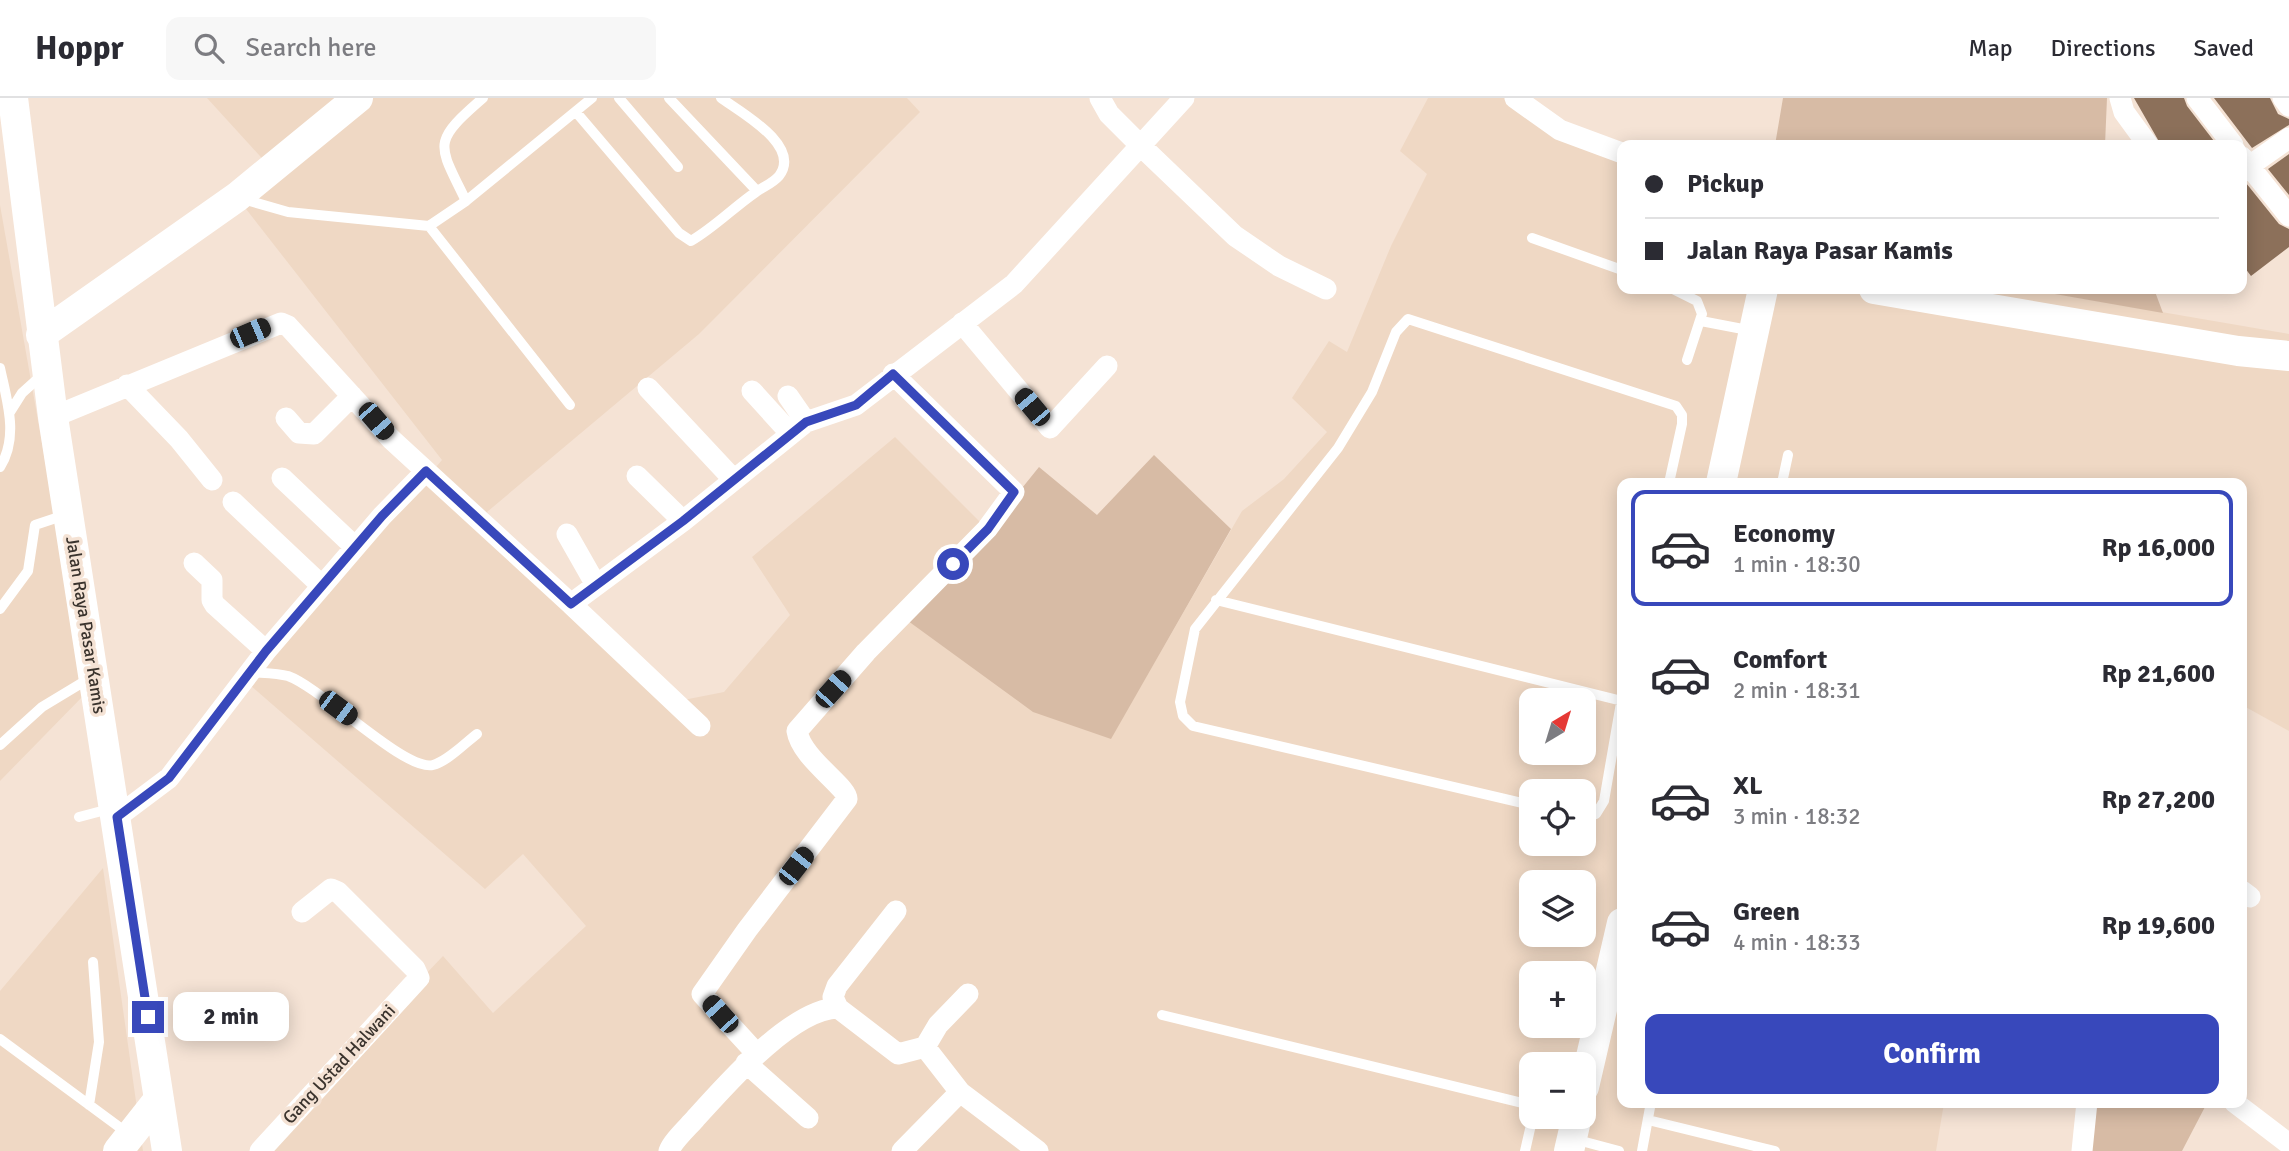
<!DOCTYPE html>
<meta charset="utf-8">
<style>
body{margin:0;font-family:Signika,sans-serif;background:#f7f7f7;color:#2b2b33;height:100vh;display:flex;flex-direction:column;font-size:26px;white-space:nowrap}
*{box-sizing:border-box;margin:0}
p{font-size:23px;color:#7c7c81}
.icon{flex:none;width:38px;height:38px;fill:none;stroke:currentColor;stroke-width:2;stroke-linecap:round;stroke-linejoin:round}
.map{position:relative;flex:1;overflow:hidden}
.drawer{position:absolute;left:1617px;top:380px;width:630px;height:630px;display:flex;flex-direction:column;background:#fff;border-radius:14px;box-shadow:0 4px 18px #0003}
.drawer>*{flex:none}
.top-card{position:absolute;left:1617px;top:42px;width:630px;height:154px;border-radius:14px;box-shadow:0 4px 18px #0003;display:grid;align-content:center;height:154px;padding:0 28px;background:#fff}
.needle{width:46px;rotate:38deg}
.controls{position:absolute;left:1519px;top:590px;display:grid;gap:14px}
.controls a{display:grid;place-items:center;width:77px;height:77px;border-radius:14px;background:#fff;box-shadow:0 4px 18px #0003;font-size:35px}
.end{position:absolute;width:32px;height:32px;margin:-16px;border:9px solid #3848bb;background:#fff;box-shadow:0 0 0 4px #fff}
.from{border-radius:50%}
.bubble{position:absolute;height:49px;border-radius:14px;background:#fff;box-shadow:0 4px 18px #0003;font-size:23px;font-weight:700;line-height:49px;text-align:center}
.car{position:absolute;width:21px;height:42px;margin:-21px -10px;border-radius:9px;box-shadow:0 0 5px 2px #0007;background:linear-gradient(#222 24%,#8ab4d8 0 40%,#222 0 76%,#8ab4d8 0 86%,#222 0)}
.top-card b{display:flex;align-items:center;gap:24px;height:66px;font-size:26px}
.top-card b+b{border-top:2px solid #e1e1e2}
.top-card i{width:18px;height:18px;background:#2b2b33}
ul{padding:12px 0 0;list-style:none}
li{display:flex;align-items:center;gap:21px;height:116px;margin:0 14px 10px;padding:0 14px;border:4px solid transparent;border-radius:14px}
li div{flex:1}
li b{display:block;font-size:26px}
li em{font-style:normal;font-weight:700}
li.active{border-color:#3848bb}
li>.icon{width:63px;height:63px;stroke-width:1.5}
.primary-button{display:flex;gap:14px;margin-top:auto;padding:14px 28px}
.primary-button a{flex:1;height:80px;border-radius:14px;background:#3848bb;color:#fff;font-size:28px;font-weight:700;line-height:80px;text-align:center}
header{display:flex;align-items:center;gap:42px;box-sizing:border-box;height:98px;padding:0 35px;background:#fff;border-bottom:2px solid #e1e1e2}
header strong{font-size:33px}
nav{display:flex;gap:38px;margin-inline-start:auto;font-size:24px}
.search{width:490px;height:63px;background:#f7f7f7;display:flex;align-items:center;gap:18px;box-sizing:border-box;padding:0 24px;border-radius:14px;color:#7c7c81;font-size:26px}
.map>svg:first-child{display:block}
</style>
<header>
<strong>Hoppr</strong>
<div class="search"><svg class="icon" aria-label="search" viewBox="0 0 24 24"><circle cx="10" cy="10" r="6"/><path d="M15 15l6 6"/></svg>Search here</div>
<nav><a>Map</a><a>Directions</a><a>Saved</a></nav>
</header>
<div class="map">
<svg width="2289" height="1053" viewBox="0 0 2289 1053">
<rect width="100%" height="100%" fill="#f5e3d5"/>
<path fill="#efd8c4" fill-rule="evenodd" d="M 207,0 L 907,0 L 920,14 L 699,236 L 487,414 L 538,488 L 668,605 L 724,594 L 790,517 L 752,459 L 895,339 L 988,432 L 1111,640 L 1242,413 L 1284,381 L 1327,334 L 1292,300 L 1329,243 L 1347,254 L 1391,148 L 1427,76 L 1400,53 L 1428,0 L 1512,0 L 1622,55 L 1622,191 L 2027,191 L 2289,236 L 2289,633 L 2242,607 L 2242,385 L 1622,385 L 1622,1004 L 1944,1005 L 1936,1053 L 257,1053 L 443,858 L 493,915 L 586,828 L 523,756 L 485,791 L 250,587 L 442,362 L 246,111 L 281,81 ZM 1531,602 L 1584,602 L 1584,654 L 1531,654 ZM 1531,693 L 1584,693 L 1584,746 L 1531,746 ZM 1531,784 L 1584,784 L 1584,836 L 1531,836 ZM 1531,875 L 1584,875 L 1584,928 L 1531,928 ZM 1531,966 L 1584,966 L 1584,1018 L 1531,1018 Z
M 0,107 L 86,595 L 0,683 Z
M 103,770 L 143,1053 L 0,1053 L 0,893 Z"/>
<path fill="#d7bba5" d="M 1783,0 L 2107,0 L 2105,47 L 1775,47 Z
M 2027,191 L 2154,191 L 2163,215 Z
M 1154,357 L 1231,431 L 1111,641 L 1033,614 L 904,520 L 988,432 L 1039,369 L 1097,417 Z
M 2081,1005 L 2207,1005 L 2182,1053 L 2081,1053 Z"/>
<path fill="#8c705a" d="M 2134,0 L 2184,0 L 2187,8 L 2217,47 L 2161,47 Z
M 2214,0 L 2270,0 L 2278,16 L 2289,21 L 2289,27 L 2252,50 Z
M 2289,56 L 2289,97 L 2268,71 Z
M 2246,85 L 2279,126 L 2289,131 L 2289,149 L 2251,178 L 2242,166 L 2242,86 Z"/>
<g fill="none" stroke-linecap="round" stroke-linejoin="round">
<path stroke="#fff" stroke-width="10" d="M 619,0 L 678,69
M 669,0 L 757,93
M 576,14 L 679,135 L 691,143 C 715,129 734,109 756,94 C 764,88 772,86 779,78 C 802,48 742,15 721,0
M 243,101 L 288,114 L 429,128 L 570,307
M 466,103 C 438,45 431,45 483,0
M 429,128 L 466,103 L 592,0
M 1532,140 L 1622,172
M 1673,191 L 1697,203 L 1702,216 L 1687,262
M 1701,223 L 1753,233
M 0,270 C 7,303 19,339 0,369
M 10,314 L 22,295 L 42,277
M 1782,385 L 1788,357
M 1216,502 L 1622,603
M 0,511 L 28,473 L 35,427 L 65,417
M 251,574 C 263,575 277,575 288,578 C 322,590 405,674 433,667 C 448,663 465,645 477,636
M 0,647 L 42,609 L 90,580
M 1531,707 L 1193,628 L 1183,618 L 1180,604 L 1195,531 L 1338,350 L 1372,294 L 1396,234 L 1408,221 L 1676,308 L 1682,317 L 1682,326 L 1669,385
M 1584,718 L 1596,716 L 1604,703 L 1622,599
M 79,719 L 113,710
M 1162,917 L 1531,1007
M 0,941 L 130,1037
M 89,1007 L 99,944 L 93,864
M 1648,1022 L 1775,1053
M 1574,1041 L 1619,1053
M 1525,1053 L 1533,1018
M 1642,1053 L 1651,1004"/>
<path stroke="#fff" stroke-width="21" d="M 1100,0 L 1109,16 L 1141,48 L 1235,138 L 1279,168 L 1326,191
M 1515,0 L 1560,32 L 1622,55
M 2120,0 L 2124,14 L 2148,47
M 2197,0 L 2233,47
M 2283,0 L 2289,8
M 2242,59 L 2289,118
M 2242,73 L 2289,40
M 962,225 L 1050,330 L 1107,268
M 127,287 L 179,341 L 212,382
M 648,290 L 734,382
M 752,293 L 791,336
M 788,298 L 806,324
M 53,319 L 281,225 L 288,228 L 391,341 L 571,506
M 286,320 L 299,335 L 314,336 L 352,298
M 637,378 L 683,423
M 282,380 L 355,449
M 233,404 L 322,488
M 567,436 L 596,487
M 194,465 L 212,482 L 212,502 L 215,507 L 266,553
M 700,628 L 571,506 L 683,423 L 806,324 L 856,307 L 1014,186 L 1184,0
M 117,719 L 169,680 L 266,553 L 382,418 L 426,373
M 2242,793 L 2250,799
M 838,910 L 833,899 L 837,888 L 896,813
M 925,949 L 938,927 L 968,896
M 756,955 L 702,896 L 747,832 L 847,701 C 848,689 801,660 797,633 L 866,554 L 987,431 L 1014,394 L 893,276
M 746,965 L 808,1020
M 2234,1004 L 2289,1046
M 260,1053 L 419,880 L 415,871 L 338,794 L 331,791 L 302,814
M 669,1053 C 672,1044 687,1030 695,1021 C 725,988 791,911 838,910 L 898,956 L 925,949 L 960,994 L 1038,1053
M 902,1053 L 960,994
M 2082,1053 L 2087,1004"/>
<path stroke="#fff" stroke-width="30" d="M 13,0 L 53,319 L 167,1053
M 1874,191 L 2238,253 L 2289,258
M 41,237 L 237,99 L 358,0
M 1721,385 L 1763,191
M 1584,989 L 1622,825
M 118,1053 L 159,1001
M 1569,1053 L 1577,1018"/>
</g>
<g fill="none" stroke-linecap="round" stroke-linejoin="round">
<path stroke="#3848bb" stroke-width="9" d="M 148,919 L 117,719 L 169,680 L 266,553 L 382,418 L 426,373 L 571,506 L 683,423 L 806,324 L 856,307 L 893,276 L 1014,394 L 988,431 L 953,466"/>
</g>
<g text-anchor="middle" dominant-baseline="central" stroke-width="7" stroke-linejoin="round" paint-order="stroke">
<g font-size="18" fill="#3a332d" stroke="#f5e3d5">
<text transform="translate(86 527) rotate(81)">Jalan Raya Pasar Kamis</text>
<text transform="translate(339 966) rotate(-47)">Gang Ustad Halwani</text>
</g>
</g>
</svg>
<div class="controls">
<a><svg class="needle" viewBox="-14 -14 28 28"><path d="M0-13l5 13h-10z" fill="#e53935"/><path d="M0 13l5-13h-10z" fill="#7c7c81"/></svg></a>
<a><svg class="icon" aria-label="locate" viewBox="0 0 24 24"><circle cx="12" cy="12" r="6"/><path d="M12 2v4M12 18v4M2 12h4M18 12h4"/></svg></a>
<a><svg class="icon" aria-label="layers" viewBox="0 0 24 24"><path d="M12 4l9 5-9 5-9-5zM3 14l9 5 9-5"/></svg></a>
<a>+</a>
<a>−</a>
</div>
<i class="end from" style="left:953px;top:466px"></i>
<i class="end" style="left:148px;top:919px"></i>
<div class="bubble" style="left:173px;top:894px;width:116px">2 min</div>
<i class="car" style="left:250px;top:235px;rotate:67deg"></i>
<i class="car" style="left:1032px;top:309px;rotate:320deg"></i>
<i class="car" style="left:376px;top:323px;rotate:139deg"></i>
<i class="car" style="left:833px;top:591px;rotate:42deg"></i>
<i class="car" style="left:338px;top:610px;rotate:127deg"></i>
<i class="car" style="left:796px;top:768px;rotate:38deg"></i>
<i class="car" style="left:720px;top:916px;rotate:318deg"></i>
<div class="top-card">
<b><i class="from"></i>Pickup</b>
<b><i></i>Jalan Raya Pasar Kamis</b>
</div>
<section class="drawer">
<ul>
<li class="active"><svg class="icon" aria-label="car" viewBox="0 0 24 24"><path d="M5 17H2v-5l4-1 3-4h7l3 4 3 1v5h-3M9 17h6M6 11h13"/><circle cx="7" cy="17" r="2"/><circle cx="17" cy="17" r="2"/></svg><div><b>Economy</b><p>1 min · 18:30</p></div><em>Rp 16,000</em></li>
<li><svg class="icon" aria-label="car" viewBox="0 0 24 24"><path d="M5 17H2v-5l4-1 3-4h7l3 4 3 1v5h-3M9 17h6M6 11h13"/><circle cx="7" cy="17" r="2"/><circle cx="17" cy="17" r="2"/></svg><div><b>Comfort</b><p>2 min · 18:31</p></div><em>Rp 21,600</em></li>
<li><svg class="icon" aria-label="car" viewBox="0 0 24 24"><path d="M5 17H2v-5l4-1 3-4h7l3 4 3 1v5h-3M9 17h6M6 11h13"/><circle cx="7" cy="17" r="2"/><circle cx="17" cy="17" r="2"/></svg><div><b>XL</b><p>3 min · 18:32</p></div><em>Rp 27,200</em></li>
<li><svg class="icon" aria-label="car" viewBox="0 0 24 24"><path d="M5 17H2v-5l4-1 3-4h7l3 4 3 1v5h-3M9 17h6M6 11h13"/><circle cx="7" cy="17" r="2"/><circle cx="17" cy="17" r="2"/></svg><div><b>Green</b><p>4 min · 18:33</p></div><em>Rp 19,600</em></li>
</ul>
<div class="primary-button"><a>Confirm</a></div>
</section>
</div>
